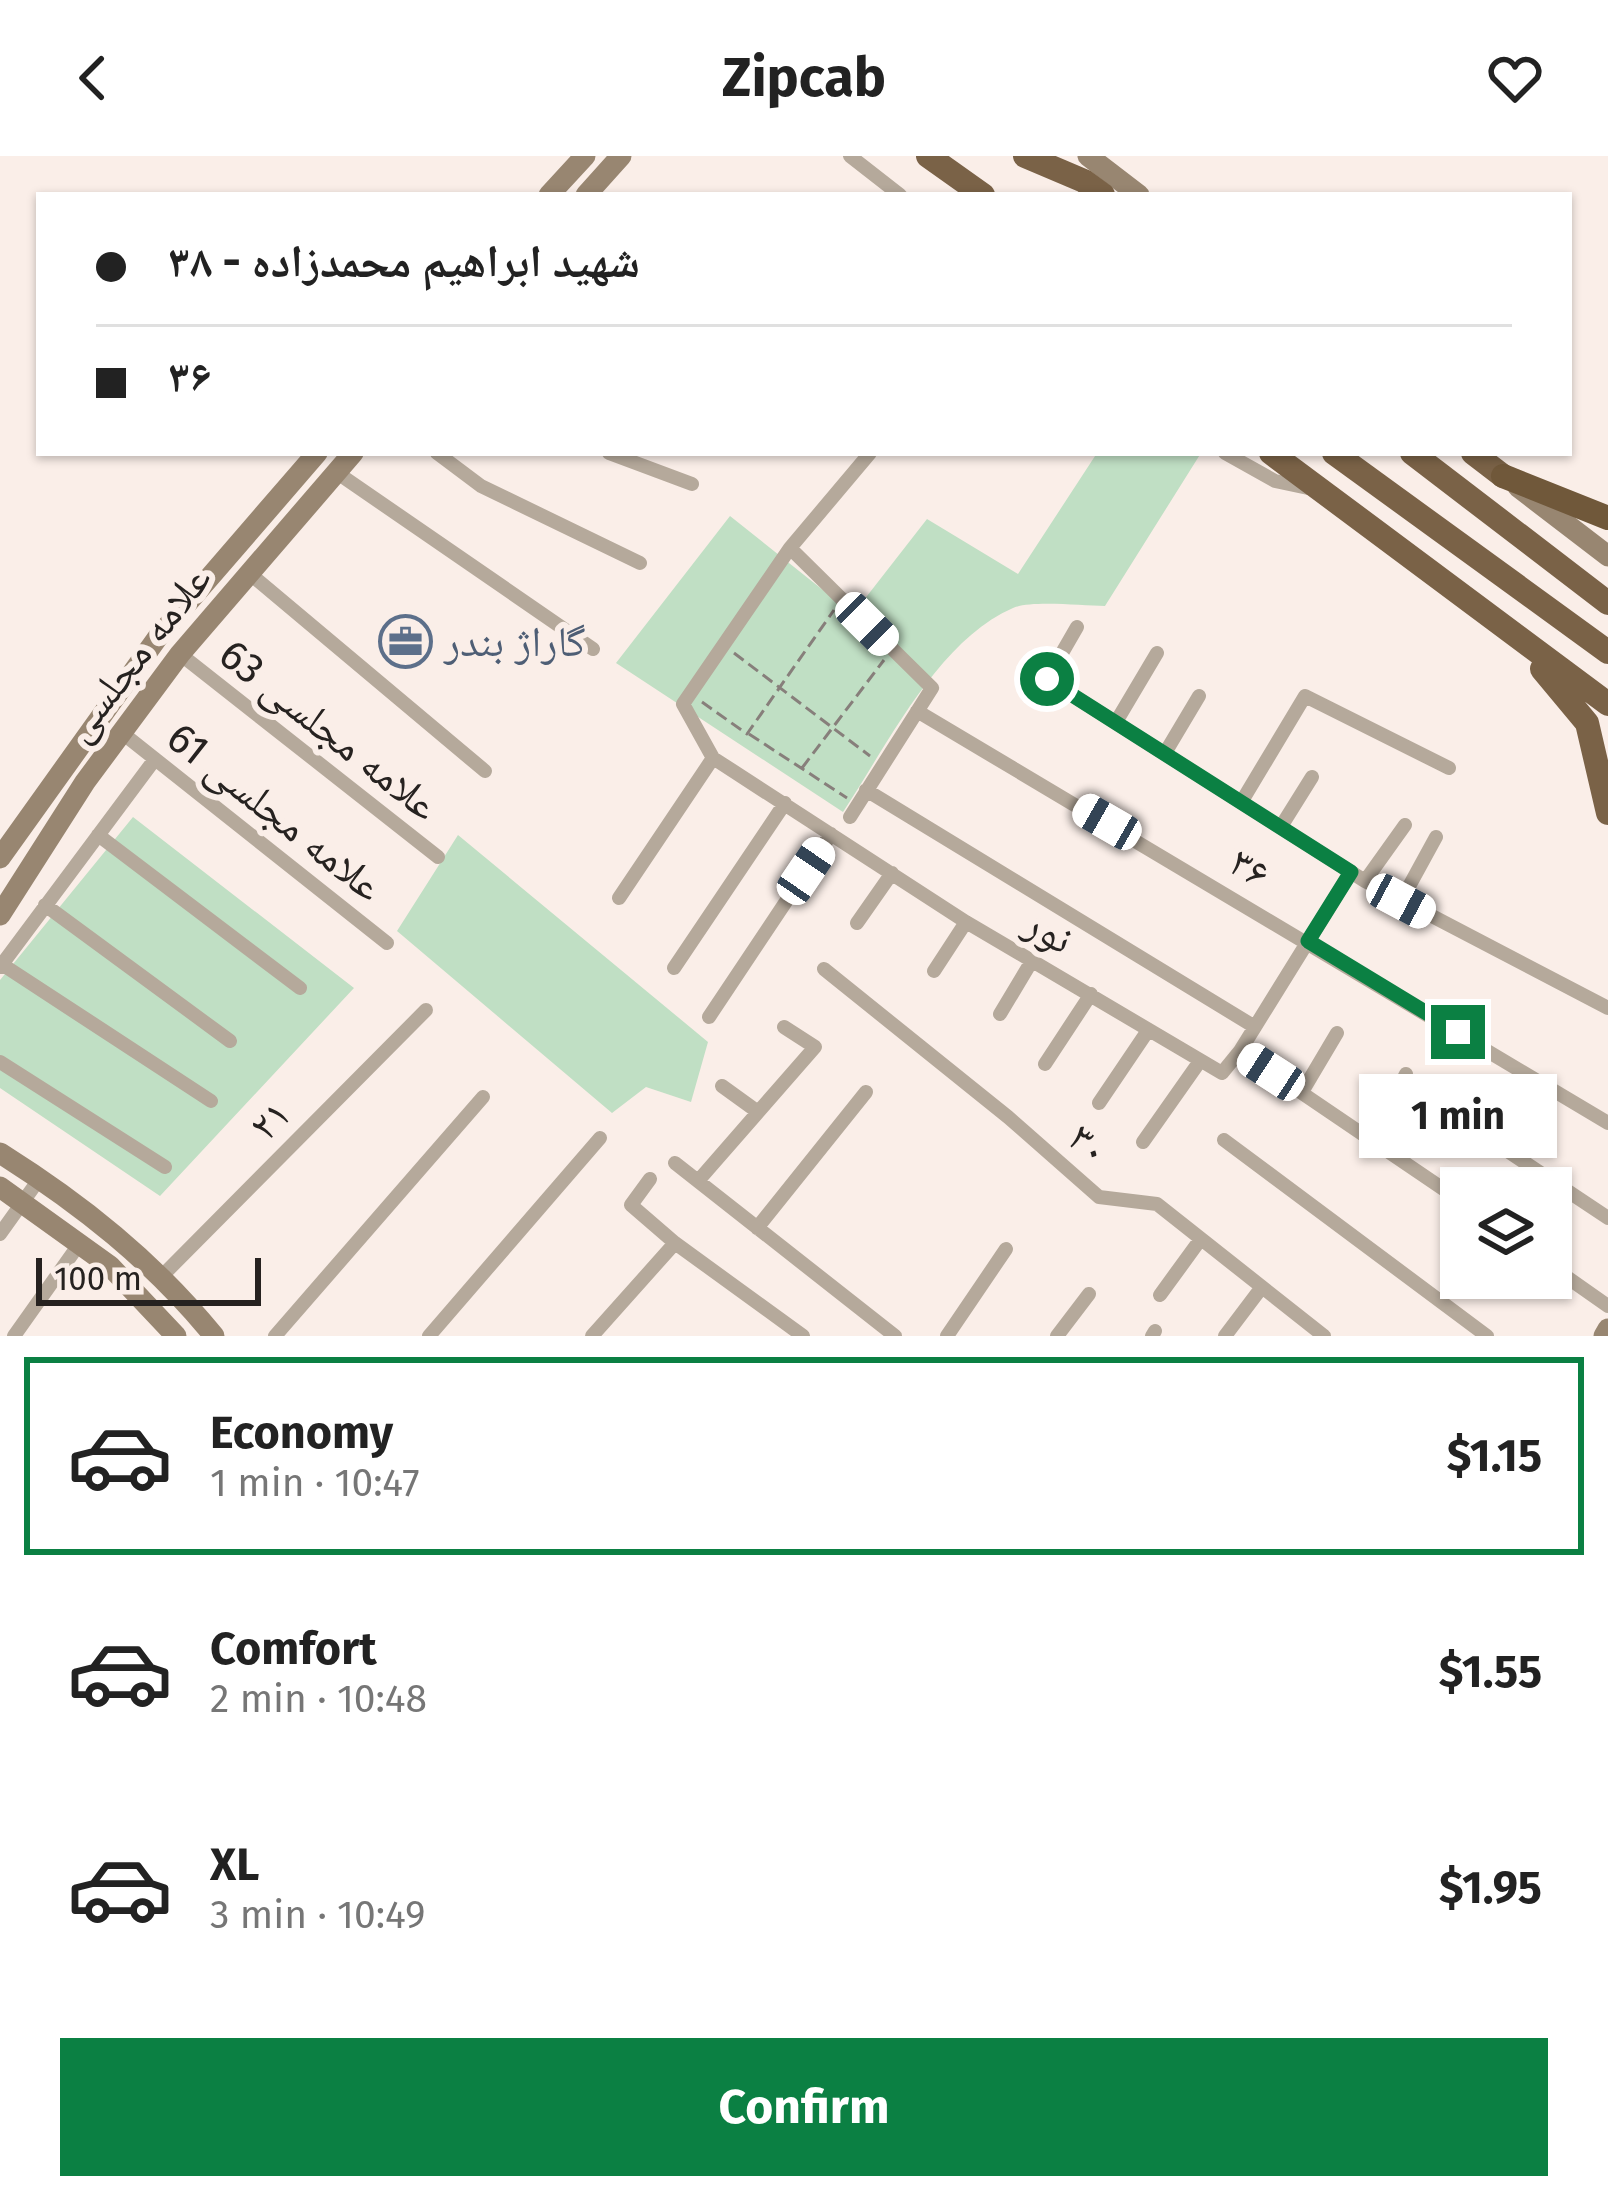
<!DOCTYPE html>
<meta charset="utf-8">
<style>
body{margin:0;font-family:"Fira Sans","Noto Naskh Arabic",sans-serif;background:#f2f2f2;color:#222;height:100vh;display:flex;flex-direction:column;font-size:45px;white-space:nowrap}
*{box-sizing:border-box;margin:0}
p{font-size:39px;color:#767676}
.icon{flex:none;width:66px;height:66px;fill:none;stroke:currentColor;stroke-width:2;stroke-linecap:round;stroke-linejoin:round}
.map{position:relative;height:1180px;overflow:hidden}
.details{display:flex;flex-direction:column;background:#fff;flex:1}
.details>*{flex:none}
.banner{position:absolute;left:36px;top:36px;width:1536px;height:264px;border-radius:0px;box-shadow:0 3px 9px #0004;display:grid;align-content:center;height:264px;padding:0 60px;background:#fff}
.buttons{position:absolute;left:1440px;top:1011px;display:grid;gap:24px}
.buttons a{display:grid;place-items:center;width:132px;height:132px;border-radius:0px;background:#fff;box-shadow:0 3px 9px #0004;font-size:60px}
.scale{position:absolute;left:36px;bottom:30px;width:225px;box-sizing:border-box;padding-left:12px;border:6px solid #262220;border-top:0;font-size:33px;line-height:42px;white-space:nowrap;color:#262220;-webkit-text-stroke:9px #faeee8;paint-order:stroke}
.end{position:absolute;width:54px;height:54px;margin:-27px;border:15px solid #0b8043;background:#fff;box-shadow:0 0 0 6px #fff}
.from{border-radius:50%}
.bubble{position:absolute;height:84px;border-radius:0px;background:#fff;box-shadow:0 3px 9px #0004;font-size:39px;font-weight:700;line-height:84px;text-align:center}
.car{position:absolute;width:36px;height:72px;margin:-36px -18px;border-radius:15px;box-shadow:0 0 9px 3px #0007;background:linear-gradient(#fff 24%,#345 0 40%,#fff 0 76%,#345 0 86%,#fff 0)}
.banner b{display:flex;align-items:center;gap:42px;height:114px;font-size:45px}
.banner b+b{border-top:3px solid #e0e0e0}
.banner i{width:30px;height:30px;background:#222}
ul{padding:21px 0 0;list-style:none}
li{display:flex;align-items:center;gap:36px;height:198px;margin:0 24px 18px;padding:0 36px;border:6px solid transparent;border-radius:0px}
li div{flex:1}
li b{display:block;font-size:45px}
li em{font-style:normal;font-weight:700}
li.active{border-color:#0b8043}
li>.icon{width:108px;height:108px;stroke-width:1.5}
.button{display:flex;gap:24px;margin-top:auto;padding:24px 60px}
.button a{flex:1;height:138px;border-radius:0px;background:#0b8043;color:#fff;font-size:48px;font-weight:700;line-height:138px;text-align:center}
header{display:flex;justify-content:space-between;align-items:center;height:156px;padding:0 60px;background:#fff;font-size:54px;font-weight:700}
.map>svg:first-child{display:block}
</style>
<header><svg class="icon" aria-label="back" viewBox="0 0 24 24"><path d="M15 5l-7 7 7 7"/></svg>Zipcab<svg class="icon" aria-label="heart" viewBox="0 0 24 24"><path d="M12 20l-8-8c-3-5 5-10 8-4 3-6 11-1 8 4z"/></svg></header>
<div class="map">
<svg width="1608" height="1180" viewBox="0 0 1608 1180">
<rect width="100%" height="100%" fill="#faeee8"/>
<path fill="#c0dfc4" d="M 1097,297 L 1201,297 L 1105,450 C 1082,450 1032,444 1013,452 C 937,485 887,590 843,656 L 616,507 L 730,360 L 853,458 L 927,363 L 1018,418 Z
M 133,661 L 354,832 L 160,1040 L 0,932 L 0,824 Z
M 458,679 L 708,886 L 691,946 L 646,931 L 612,957 L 397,775 Z"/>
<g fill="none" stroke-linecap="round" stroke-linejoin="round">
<path stroke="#877f7b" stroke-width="3" stroke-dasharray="12 6" stroke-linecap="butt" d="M 734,497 L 870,600
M 702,546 L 747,578 L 834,454
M 749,578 L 847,642
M 802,612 L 884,504"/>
<path stroke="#b5a99b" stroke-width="14" d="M 850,0 L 900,39
M 437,297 L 481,330 L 640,407
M 609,297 L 692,328
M 1225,297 L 1275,325 L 1308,332
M 336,316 L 593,493
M 249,417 L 485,615
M 180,498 L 438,701
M 1028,511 L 1365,725 L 1608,852
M 1047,523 L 1077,471
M 917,555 L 1608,967
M 1116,566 L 1157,497
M 121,576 L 387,787
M 1165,597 L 1199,540
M 713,602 L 966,766 L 1222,917 L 1240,895 L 1351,716
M 713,602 L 683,548 L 790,392
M 866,634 L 1255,871
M 1242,645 L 1305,540 L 1449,612
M 850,661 L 932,532 L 790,392 L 870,297
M 1282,669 L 1312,621
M 98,679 L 300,832
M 1365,725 L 1405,669
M 619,742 L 713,602
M 1401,745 L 1436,681
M 45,749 L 230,885
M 857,767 L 892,717
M 0,807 L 211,945
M 0,811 L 155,603
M 674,812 L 785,647
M 824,813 L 1008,961 L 1099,1041 L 1157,1048 L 1324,1180
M 934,815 L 966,766
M 1000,858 L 1033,803
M 709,861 L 831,678
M 1240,895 L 1461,1045
M 0,906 L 165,1011
M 1045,908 L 1091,838
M 722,930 L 758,956
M 1302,936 L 1337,877
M 1099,947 L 1147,876
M 1467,968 L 1608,1062
M 1373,983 L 1406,918
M 1224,984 L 1487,1180
M 1143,986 L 1200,905
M 675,1007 L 895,1180
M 650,1023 L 631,1049 L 675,1087 L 803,1180
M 698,1025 L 815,891 L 784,871
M 757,1072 L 866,936
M 0,1078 L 40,1022
M 1551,1110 L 1608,1150
M 161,1121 L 426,854
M 1160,1139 L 1200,1084
M 14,1180 L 80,1087
M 275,1180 L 483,941
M 429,1180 L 600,982
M 592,1180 L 675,1087
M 947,1180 L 1006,1093
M 1057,1180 L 1089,1138
M 1152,1180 L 1155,1175
M 1225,1180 L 1262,1131"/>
<path stroke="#988671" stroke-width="21" d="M 1088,0 L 1139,39
M 549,39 L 585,0
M 586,39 L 621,0
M 1518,331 L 1608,400
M 0,702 L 158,481 L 317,297
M 0,759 L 85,626 L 180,498 L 353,297
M 0,997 C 81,1048 153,1105 214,1180
M 0,1031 L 110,1110 L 176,1180
M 1604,1180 L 1608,1173"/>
<path stroke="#7a6247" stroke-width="24" d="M 928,0 L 983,39
M 1025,0 L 1084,25 L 1103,39
M 1271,297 L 1608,548
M 1334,297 L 1608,496
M 1412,297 L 1608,447
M 1473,297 L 1503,320
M 1542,513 L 1587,567 L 1608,657"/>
<path stroke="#70583a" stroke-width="24" d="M 1503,320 L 1608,362"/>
</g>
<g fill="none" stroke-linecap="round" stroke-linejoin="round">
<path stroke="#0b8043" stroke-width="15" d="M 1047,523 L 1351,716 L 1308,785 L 1458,876"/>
</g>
<defs>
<symbol id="office-ring" viewBox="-11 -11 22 22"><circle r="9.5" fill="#faeee8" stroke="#5c6f8a" stroke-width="1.5"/><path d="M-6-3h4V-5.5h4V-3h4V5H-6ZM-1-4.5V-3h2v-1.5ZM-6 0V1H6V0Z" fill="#5c6f8a"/></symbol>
</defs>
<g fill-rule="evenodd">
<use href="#office-ring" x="376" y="456" width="59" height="59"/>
</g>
<g text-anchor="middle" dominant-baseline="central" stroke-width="12" stroke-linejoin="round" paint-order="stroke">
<g font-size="42" fill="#4e5e75" stroke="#faeee8" text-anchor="start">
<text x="444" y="486">گاراژ بندر</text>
</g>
<g font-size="42" fill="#262220" stroke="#faeee8">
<text transform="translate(137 497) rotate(-52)">علامه مجلسی</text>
<text transform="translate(329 574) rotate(38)">علامه مجلسی 63</text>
<text transform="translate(275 656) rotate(38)">علامه مجلسی 61</text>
<text transform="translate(1250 712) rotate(31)">۳۶</text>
<text transform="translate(1049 775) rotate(30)">نور</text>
<text transform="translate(270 964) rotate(-45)">۲۱</text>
<text transform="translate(1089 988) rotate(41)">۳۰</text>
</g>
</g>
</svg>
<div class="buttons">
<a><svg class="icon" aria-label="layers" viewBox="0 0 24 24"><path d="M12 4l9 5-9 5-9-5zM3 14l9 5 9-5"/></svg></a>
</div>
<div class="scale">100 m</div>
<i class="end from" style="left:1047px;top:523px"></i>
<i class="end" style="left:1458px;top:876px"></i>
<div class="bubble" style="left:1359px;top:918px;width:198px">1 min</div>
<i class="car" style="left:867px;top:468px;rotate:135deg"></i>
<i class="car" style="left:1107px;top:666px;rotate:300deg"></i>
<i class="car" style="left:806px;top:715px;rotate:34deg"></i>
<i class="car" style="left:1401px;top:745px;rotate:118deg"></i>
<i class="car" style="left:1271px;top:916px;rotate:303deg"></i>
<div class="banner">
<b><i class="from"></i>شهید ابراهیم محمدزاده - ۳۸</b>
<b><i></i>۳۶</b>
</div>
</div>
<section class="details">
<ul>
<li class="active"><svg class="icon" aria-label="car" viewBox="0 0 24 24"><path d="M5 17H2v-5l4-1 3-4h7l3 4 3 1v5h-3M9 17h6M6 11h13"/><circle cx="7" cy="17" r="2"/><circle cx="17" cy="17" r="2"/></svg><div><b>Economy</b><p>1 min · 10:47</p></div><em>$1.15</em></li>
<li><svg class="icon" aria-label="car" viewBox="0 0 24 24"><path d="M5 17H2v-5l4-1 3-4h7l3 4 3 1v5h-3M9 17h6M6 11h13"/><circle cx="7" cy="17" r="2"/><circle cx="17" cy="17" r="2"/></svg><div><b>Comfort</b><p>2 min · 10:48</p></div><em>$1.55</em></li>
<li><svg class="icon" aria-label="car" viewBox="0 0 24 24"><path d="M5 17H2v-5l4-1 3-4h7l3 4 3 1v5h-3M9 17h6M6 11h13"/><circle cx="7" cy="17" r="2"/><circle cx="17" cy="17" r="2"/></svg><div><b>XL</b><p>3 min · 10:49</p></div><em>$1.95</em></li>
</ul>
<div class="button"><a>Confirm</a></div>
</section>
